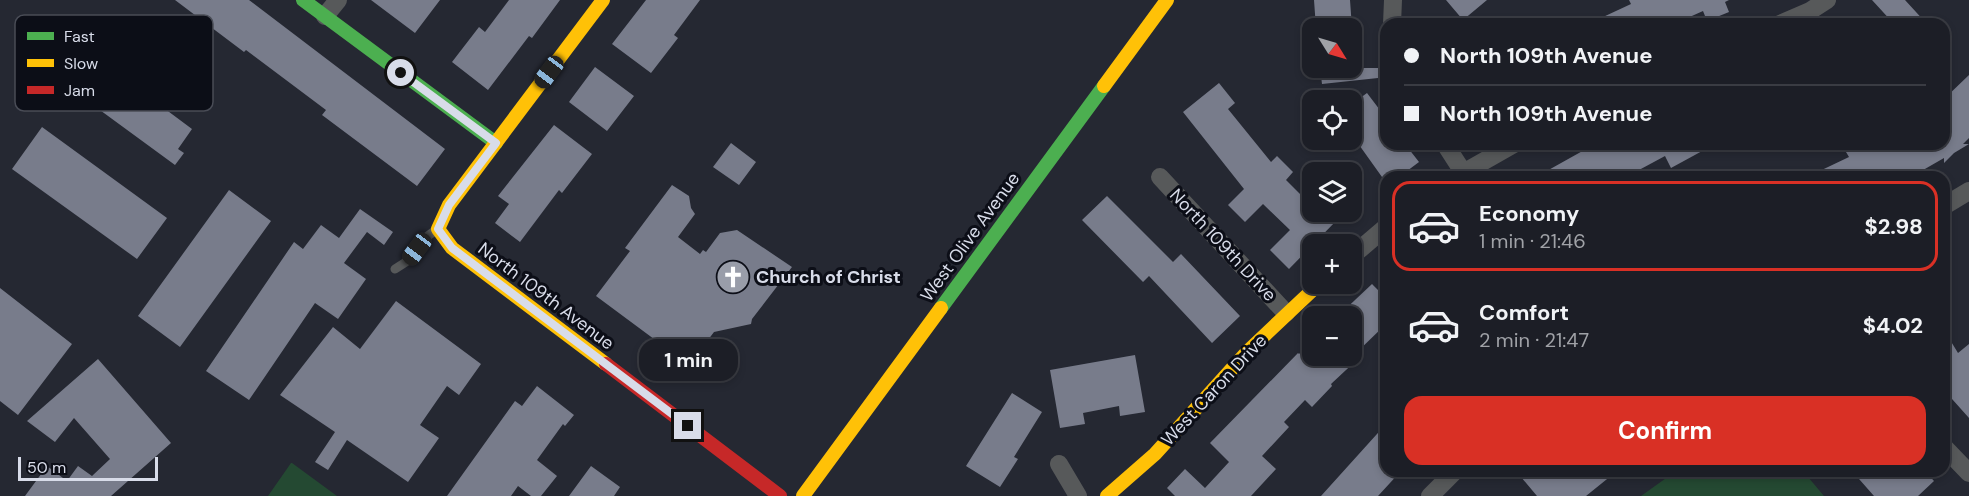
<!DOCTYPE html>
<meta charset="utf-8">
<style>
body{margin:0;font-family:"DM Sans",sans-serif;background:#25272e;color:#f1f3f6;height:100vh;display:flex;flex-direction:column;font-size:22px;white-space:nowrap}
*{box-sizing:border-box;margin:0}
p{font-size:20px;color:#a0a2a7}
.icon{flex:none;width:33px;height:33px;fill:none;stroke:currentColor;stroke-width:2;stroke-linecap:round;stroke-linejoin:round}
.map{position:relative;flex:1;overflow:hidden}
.panel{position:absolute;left:1380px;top:171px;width:570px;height:306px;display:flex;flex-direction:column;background:#1c1e26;border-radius:18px;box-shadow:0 3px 9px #0003,0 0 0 2px #3a3c43}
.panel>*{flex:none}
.hud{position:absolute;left:1380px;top:18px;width:570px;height:132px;border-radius:18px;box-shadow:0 3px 9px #0003,0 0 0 2px #3a3c43;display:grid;align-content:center;height:132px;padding:0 24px;background:#1c1e26}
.needle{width:39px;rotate:127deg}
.buttons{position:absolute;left:1302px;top:18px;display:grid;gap:12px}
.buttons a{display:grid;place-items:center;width:60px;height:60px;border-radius:12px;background:#1c1e26;box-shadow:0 3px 9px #0003,0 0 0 2px #3a3c43;font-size:30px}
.scale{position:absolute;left:18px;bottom:15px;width:140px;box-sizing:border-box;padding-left:6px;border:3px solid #d8dce9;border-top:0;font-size:16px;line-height:21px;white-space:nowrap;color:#d8dce9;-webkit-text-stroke:4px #0c0e17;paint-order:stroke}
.end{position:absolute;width:27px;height:27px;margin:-14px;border:8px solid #d8dce9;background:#111;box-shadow:0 0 0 3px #111}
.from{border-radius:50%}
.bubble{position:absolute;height:42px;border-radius:18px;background:#1c1e26;box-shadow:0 3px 9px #0003,0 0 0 2px #3a3c43;font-size:20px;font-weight:700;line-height:42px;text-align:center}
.car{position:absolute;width:18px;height:36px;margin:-18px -9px;border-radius:8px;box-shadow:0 0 4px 2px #0007;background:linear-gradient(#222 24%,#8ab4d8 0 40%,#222 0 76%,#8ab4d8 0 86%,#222 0)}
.hud b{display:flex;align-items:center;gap:21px;height:57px;font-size:22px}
.hud b+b{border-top:2px solid #3a3c43}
.hud i{width:15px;height:15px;background:#f1f3f6}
ul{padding:10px 0 0;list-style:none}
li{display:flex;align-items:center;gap:18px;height:90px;margin:0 12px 9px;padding:0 12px;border:3px solid transparent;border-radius:18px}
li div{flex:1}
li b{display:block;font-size:22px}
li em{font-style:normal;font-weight:700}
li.current{border-color:#d93025}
li>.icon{width:54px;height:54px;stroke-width:1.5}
.cta{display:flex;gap:12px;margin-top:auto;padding:12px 24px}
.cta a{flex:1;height:69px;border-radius:18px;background:#d93025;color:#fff;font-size:24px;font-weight:700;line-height:69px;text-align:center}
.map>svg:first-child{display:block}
</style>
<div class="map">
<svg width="1969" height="496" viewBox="0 0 1969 496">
<rect width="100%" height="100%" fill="#252832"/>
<path fill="#244932" d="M 291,463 L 292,463 L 337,496 L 268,496 Z
M 1676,471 L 1803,471 L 1824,496 L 1641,496 Z"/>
<path fill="#787c8b" d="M 175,0 L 249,0 L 445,149 L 417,186 L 322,115 L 326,110 L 246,50 L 244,52 Z
M 371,0 L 440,0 L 415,33 Z
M 509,0 L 560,0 L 532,38 L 529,36 L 488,90 L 452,62 L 479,27 L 485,32 Z
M 646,0 L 700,0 L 674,35 L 678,38 L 651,73 L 612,44 Z
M 1314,0 L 1350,0 L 1352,28 L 1316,28 Z
M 1446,0 L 1487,0 L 1463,20 Z
M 1629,0 L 1729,0 L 1725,2 L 1729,12 L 1707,21 L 1703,11 L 1674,24 L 1588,24 L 1631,4 Z
M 1872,0 L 1905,0 L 1927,24 L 1894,24 Z
M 102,62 L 192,129 L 178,149 L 184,153 L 175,165 L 78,94 Z
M 595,67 L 634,96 L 607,131 L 569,102 Z
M 1320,68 L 1378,68 L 1378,78 L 1322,84 Z
M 1969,75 L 1969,138 L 1963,144 L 1969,144 L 1954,153 L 1944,163 L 1944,158 L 1911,177 L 1807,177 L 1849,157 L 1846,152 L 1860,144 L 1864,144 L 1868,151 L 1882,144 L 1944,144 L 1944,99 Z
M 1219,83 L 1235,103 L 1228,109 L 1271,162 L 1277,156 L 1293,172 L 1286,180 L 1312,206 L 1312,212 L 1331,212 L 1338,219 L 1289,269 L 1270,250 L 1290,230 L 1263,204 L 1245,222 L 1228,205 L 1244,189 L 1183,112 Z
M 1367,93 L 1386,118 L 1386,144 L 1405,144 L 1419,162 L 1399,177 L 1382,177 L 1352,135 L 1352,104 Z
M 554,125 L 592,154 L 562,193 L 559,190 L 520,242 L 495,223 L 509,204 L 498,196 Z
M 42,127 L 167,218 L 137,259 L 12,169 Z
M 731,143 L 756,162 L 739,185 L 713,167 Z
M 1595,144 L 1715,144 L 1671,168 L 1665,156 L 1626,177 L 1536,177 Z
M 672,185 L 689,196 L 691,208 L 695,214 L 678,237 L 700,254 L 703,250 L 706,252 L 720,233 L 737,230 L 792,267 L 752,319 L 751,324 L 714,332 L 689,365 L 596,296 L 630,251 L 625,248 Z
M 229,190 L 271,221 L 180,347 L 138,316 Z
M 1107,196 L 1173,262 L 1181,254 L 1240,316 L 1212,343 L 1149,276 L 1143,282 L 1082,220 Z
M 360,209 L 393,232 L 384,245 L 367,232 L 344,263 L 366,279 L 338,319 L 315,303 L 249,400 L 206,371 L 294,242 L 303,249 L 321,225 L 339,238 Z
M 1372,284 L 1386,298 L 1386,324 L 1353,356 L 1361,356 L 1331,384 L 1332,386 L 1312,407 L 1305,400 L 1284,422 L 1289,427 L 1262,456 L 1276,469 L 1251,496 L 1175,496 L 1167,488 L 1185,469 L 1205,488 L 1229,462 L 1210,443 L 1298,353 L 1299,354 L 1312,341 L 1312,356 L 1352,356 L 1352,316 L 1338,316 Z
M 0,288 L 72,344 L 18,415 L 0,401 Z
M 396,301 L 481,364 L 459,395 L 447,386 L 420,425 L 439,438 L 408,482 L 347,440 L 328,470 L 315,462 L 335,432 L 280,395 L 333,327 L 360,349 Z
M 1944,330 L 1958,353 L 1969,344 L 1969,418 L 1944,390 Z
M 1135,355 L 1145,412 L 1120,416 L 1119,406 L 1083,413 L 1085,424 L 1060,428 L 1050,370 Z
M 98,359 L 171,443 L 111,496 L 25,496 L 47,466 L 67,481 L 78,466 L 92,476 L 110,459 L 74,418 L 55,442 L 27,421 Z
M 537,386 L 574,415 L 565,426 L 563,424 L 537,460 L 557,476 L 541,496 L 531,496 L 518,486 L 511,496 L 447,496 L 515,401 L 522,406 Z
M 1012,393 L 1042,412 L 1014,457 L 1018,459 L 1000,487 L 966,466 Z
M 1386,424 L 1386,471 L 1401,471 L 1378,496 L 1321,496 Z
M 591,466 L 620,487 L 614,496 L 569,496 Z
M 1516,471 L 1617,471 L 1586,496 L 1537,496 Z
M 1852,471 L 1925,471 L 1934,481 L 1918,496 L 1874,496 Z"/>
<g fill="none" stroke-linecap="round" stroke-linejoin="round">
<path stroke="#57595a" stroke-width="9" d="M 395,269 L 409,260 L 425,238 L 436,230"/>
<path stroke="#57595a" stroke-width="18" d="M 325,16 L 338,0
M 1392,24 L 1393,0
M 1780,24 L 1810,11 L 1827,0
M 1445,144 L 1463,172
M 1160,177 L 1286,313
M 1456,177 L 1514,144
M 1944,206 L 1969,191
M 1352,256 L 1386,227
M 1944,447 L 1969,473
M 1059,464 L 1078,496
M 1430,496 L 1455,471"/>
<path stroke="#4caf50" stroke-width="14" d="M 303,0 L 496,143
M 941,308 L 1104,86"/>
<path stroke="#ffc107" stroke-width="14" d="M 603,0 L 449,205 L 438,229 L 452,248 L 606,364
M 1104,86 L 1167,0
M 803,496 L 941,308
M 1107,496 L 1155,454 L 1248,351 L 1319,284"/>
<path stroke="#c62828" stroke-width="14" d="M 606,364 L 780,496"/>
</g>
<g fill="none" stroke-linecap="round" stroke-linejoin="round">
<path stroke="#d8dce9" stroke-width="8" d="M 401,73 L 496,143 L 449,205 L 438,229 L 452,248 L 688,426"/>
</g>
<defs>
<symbol id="church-disc" viewBox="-11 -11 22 22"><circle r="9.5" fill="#999da9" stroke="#0c0e17"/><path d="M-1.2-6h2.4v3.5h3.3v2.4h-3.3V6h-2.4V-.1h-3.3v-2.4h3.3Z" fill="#fff"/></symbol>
</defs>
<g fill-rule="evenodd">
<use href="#church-disc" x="714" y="258" width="38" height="38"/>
</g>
<g text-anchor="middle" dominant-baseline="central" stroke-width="6" stroke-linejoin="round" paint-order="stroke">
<g font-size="18" fill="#d8dce9" stroke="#0c0e17">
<text transform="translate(970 237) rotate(-54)">West Olive Avenue</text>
<text transform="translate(1223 245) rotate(47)">North 109th Drive</text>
<text transform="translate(546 296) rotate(37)">North 109th Avenue</text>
<text transform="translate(1214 390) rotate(-47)">West Caron Drive</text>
</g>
<g font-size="18" font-weight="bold" fill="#d8dce9" stroke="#0c0e17" text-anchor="start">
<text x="756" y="277">Church of Christ</text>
</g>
</g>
<rect x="15" y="15" width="198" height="96" rx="9" fill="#0c0e17" stroke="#494c56" stroke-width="1.5"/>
<rect x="27" y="32" width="27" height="8" fill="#4caf50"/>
<rect x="27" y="59" width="27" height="8" fill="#ffc107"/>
<rect x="27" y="86" width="27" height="8" fill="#c62828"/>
<g font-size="16" fill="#d8dce9">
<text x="64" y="42">Fast</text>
<text x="64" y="69">Slow</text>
<text x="64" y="96">Jam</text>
</g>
</svg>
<div class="buttons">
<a><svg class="needle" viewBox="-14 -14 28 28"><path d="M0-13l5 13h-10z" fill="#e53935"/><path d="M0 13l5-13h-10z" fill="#a0a2a7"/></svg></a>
<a><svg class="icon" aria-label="locate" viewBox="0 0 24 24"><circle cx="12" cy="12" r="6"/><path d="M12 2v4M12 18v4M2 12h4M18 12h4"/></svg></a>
<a><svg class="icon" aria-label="layers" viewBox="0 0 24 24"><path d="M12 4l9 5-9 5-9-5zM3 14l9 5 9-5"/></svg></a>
<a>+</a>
<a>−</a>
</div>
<div class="scale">50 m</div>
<i class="end from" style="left:401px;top:73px"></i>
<i class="end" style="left:688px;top:426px"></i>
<div class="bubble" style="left:639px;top:339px;width:99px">1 min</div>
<i class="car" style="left:549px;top:72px;rotate:217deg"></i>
<i class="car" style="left:417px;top:249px;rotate:217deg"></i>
<div class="hud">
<b><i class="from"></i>North 109th Avenue</b>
<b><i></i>North 109th Avenue</b>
</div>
<section class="panel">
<ul>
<li class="current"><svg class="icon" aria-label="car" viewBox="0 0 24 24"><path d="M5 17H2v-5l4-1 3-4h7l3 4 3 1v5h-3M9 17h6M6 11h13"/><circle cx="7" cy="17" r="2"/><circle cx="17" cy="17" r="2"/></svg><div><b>Economy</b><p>1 min · 21:46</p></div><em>$2.98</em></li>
<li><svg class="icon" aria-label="car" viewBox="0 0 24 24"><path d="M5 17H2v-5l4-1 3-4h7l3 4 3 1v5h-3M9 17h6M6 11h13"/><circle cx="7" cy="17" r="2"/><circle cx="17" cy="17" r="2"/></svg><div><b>Comfort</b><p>2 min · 21:47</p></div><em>$4.02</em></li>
</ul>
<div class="cta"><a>Confirm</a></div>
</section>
</div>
